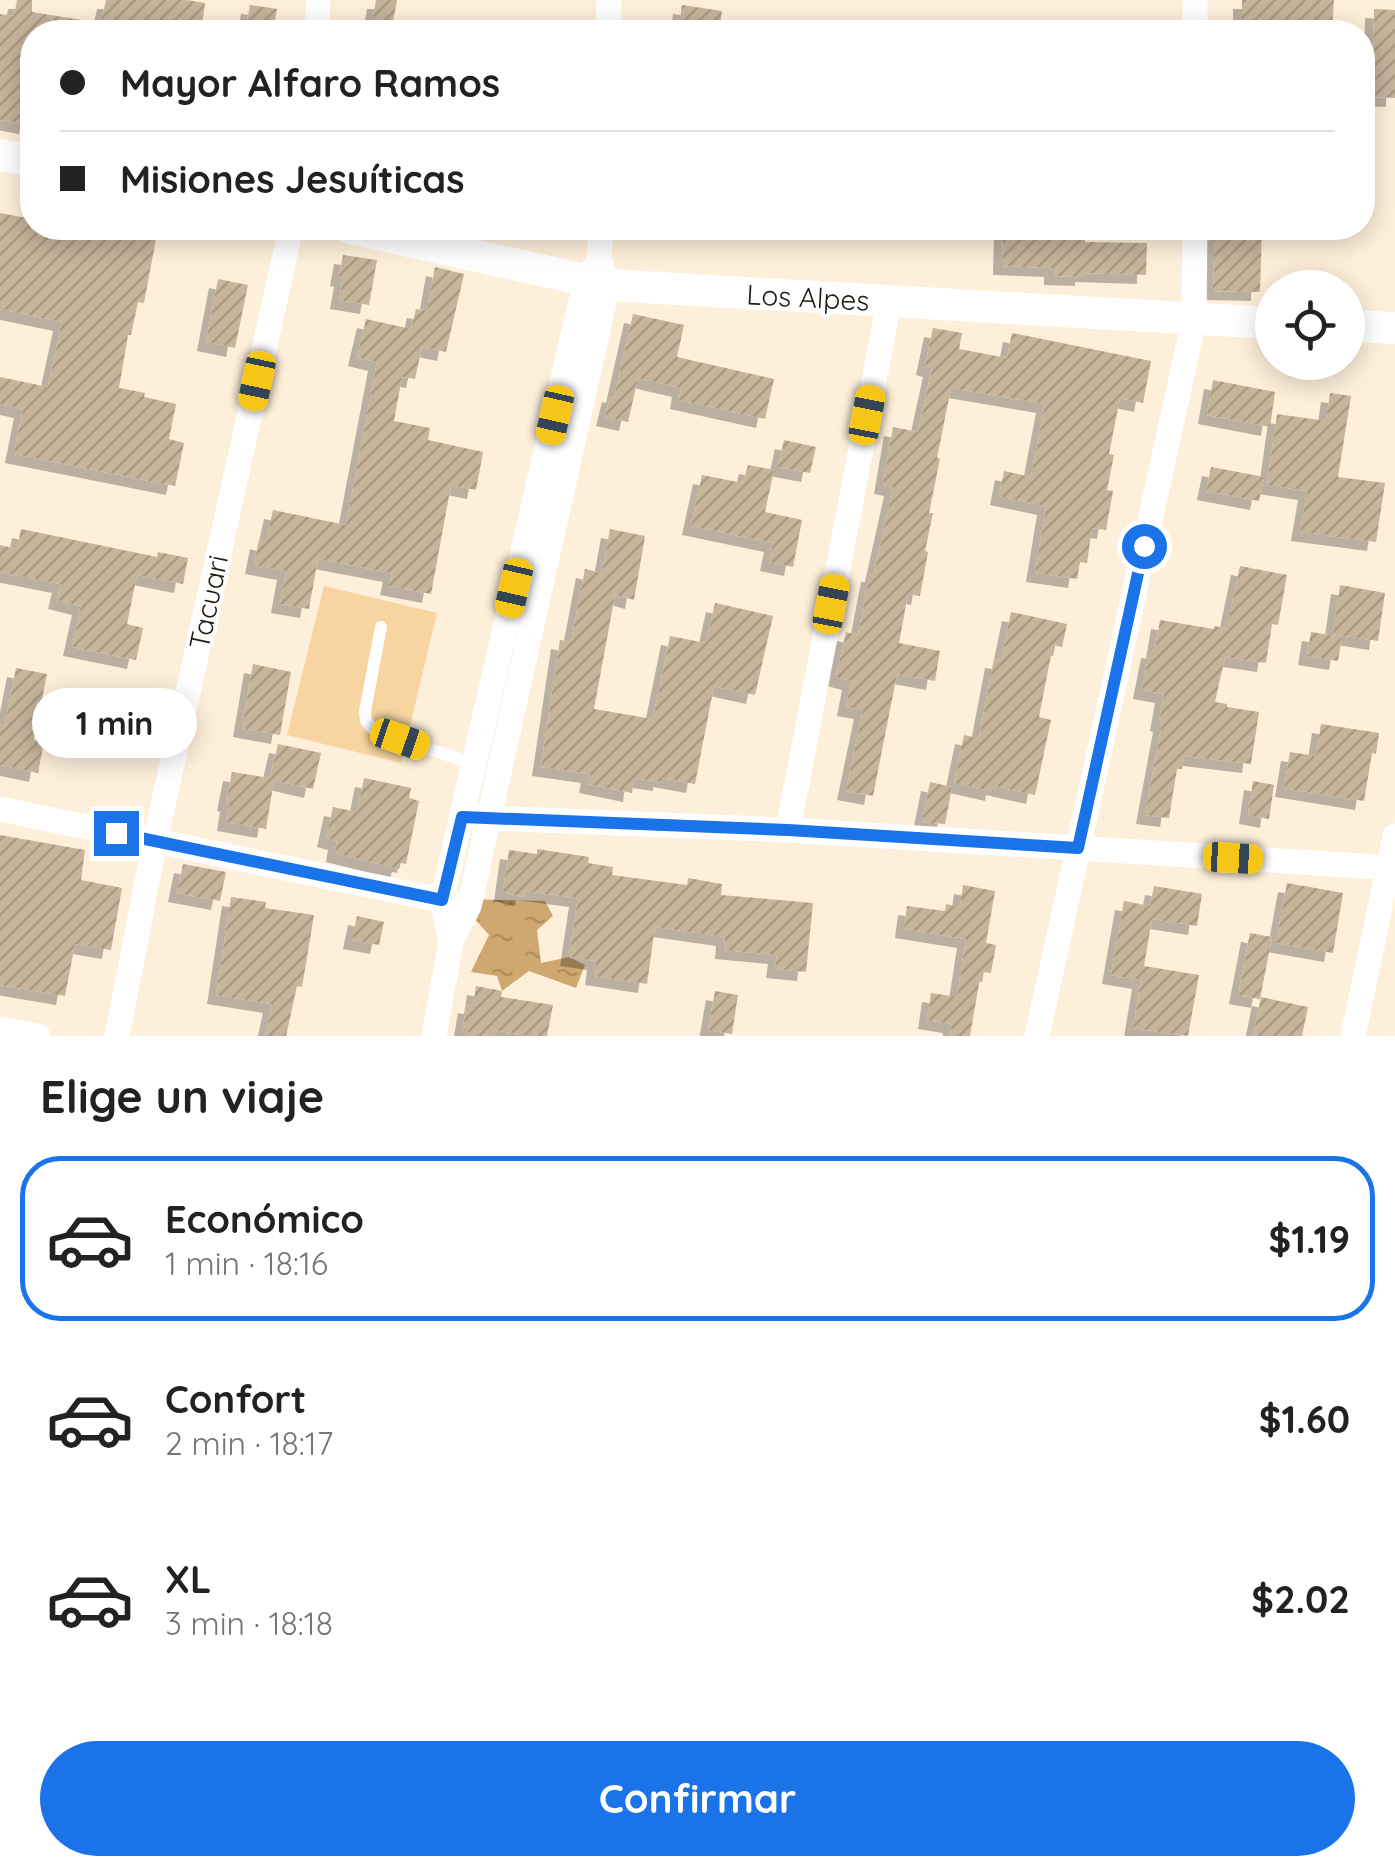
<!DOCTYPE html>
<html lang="es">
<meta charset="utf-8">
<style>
body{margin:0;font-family:Quicksand,sans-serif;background:#f2f2f2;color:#222;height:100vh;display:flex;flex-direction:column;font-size:38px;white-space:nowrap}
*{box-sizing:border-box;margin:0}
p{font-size:32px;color:#767676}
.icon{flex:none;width:55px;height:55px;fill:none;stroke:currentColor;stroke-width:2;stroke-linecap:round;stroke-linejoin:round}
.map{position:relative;height:1036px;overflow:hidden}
.drawer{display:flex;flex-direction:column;background:#fff;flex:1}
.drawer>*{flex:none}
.guide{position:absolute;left:20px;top:20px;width:1355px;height:220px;border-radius:40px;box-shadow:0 5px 25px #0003;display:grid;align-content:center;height:220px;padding:0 40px;background:#fff}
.tools{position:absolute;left:1255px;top:270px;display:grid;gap:20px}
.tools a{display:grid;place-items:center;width:110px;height:110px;border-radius:50%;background:#fff;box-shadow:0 5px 25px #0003;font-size:50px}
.end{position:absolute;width:45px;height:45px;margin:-22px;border:12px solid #1a73e8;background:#fff;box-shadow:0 0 0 5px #fff}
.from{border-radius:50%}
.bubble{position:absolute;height:70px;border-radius:35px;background:#fff;box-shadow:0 5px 25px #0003;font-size:32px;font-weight:700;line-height:70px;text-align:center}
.car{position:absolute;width:30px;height:60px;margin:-30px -15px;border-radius:12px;box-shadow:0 0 8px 2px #0007;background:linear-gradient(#f5c518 24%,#345 0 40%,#f5c518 0 76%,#345 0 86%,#f5c518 0)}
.guide b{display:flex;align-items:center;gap:35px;height:95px;font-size:38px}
.guide b+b{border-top:2px solid #e0e0e0}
.guide i{width:25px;height:25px;background:#222}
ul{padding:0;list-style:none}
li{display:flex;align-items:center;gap:30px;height:165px;margin:0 20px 15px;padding:0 20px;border:5px solid transparent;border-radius:40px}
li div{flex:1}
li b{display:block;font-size:38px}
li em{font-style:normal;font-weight:700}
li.selected{border-color:#1a73e8}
li>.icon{width:90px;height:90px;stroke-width:1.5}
h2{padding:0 40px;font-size:45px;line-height:120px}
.primary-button{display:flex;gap:20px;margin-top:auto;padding:20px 40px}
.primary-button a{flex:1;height:115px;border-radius:60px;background:#1a73e8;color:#fff;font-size:40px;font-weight:700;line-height:115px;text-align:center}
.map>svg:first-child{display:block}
</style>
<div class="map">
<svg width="1395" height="1036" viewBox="0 0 1395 1036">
<defs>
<pattern id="water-ripples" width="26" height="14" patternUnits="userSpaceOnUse" patternTransform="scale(2.5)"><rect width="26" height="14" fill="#cfa86f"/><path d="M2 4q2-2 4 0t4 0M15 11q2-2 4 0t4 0" fill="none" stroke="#b1905f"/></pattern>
<pattern id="building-hatch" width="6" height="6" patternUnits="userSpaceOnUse" patternTransform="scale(2.5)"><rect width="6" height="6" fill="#c6b49b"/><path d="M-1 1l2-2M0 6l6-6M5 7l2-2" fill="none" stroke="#aa9a84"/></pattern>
<filter id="shadow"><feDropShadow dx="-9" dy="9" stdDeviation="0" flood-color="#0004"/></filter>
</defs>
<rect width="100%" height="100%" fill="#feefda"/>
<path fill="#f7d4a0" d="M 324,586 L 437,613 L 401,763 L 287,735 Z"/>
<path fill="url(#water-ripples)" d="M 464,899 L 545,901 L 553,916 L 537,930 L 541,963 L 569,957 L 585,965 L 576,988 L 529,971 L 502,991 L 497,976 L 471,972 L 489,935 L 461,903 Z"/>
<path fill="url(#building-hatch)" filter="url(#shadow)" d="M 17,0 L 32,0 L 32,12 L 88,21 L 87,32 L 32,32 L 32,114 L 30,113 L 28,125 L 0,120 L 0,14 L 14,16 Z
M 106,0 L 187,0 L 205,3 L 201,32 L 99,32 Z
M 376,0 L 397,0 L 392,27 L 372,23 Z
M 1242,0 L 1334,0 L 1332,32 L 1309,32 L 1309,27 L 1242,26 Z
M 250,5 L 277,9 L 273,32 L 245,32 Z
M 682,5 L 722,11 L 719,32 L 678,32 Z
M 1374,9 L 1395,10 L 1395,98 L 1373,97 Z
M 0,213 L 32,219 L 32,228 L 69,228 L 132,239 L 134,228 L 158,228 L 144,303 L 138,302 L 131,335 L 128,335 L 119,388 L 145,393 L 144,397 L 176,404 L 169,439 L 184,443 L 175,486 L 14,454 L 23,409 L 0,404 L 0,377 L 48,387 L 62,322 L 0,309 Z
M 1003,228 L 1085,228 L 1085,242 L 1147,243 L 1146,275 L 1084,273 L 1084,277 L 1053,276 L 1053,268 L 1002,266 Z
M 1215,228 L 1262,229 L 1260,292 L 1213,291 Z
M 343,255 L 377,260 L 369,305 L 339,300 L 343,278 L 339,277 Z
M 435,267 L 464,274 L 446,352 L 422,347 L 415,379 L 402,377 L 394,421 L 430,428 L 428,440 L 483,452 L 476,490 L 451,485 L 431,594 L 389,586 L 392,573 L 318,559 L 309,609 L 280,604 L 286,571 L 254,565 L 259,540 L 266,542 L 273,510 L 346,525 L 377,362 L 357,357 L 366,319 L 411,329 L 416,309 L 427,311 Z
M 218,279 L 248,285 L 235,348 L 206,342 Z
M 633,314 L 684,325 L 677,357 L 774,379 L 765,419 L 679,400 L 681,388 L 638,378 L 628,422 L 605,417 L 611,393 L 615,394 Z
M 933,328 L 962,333 L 959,349 L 1007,358 L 1012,333 L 1151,361 L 1143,403 L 1120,398 L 1109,454 L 1114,455 L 1107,490 L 1113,491 L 1106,530 L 1092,528 L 1087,563 L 1080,562 L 1077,579 L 1035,573 L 1046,506 L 999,496 L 1004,471 L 1031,477 L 1045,404 L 951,388 L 937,458 L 940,459 L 929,513 L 933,513 L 925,551 L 928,552 L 920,596 L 908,594 L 899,643 L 940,651 L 935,681 L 897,674 L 873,796 L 846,791 L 863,710 L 846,707 L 851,681 L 836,677 L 846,632 L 858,635 L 870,573 L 874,573 L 893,487 L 883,485 L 893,427 L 918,432 L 932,368 L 925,366 Z
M 1213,380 L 1275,392 L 1270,427 L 1207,415 Z
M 1330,393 L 1351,396 L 1338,477 L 1385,483 L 1376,542 L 1300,532 L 1307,491 L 1267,485 L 1277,414 L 1326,421 Z
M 784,440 L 816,447 L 810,473 L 778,467 Z
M 748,465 L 774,470 L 765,512 L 802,520 L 793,567 L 769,562 L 773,543 L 691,526 L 702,475 L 743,483 Z
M 1211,467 L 1264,477 L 1259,501 L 1206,491 Z
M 21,529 L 157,557 L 158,552 L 188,558 L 183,584 L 137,575 L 127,624 L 143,628 L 136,660 L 72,647 L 81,606 L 57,600 L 61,584 L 0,572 L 0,545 L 17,549 Z
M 610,529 L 645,536 L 634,600 L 615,595 L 594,709 L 653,719 L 670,636 L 706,643 L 715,603 L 773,616 L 755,695 L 714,686 L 695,784 L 662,778 L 662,782 L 634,778 L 632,793 L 588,784 L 590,774 L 541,767 L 560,640 L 571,642 L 585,569 L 602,573 Z
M 1240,566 L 1287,575 L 1278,625 L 1272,624 L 1266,663 L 1225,657 L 1215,702 L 1227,704 L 1227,707 L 1259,712 L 1251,764 L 1184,756 L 1182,769 L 1177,769 L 1169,818 L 1145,815 L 1162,723 L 1159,722 L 1164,694 L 1142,690 L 1150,649 L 1155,650 L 1160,620 L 1214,629 L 1214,626 L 1227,628 Z
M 1340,585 L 1385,593 L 1378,641 L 1333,634 Z
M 1011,612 L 1067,624 L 1062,647 L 1053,645 L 1039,717 L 1051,720 L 1035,795 L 995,786 L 994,792 L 954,783 L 964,735 L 979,738 L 994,659 L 1001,660 Z
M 1311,632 L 1342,637 L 1338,661 L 1307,656 Z
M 253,664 L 291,672 L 280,735 L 242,728 Z
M 16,668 L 47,674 L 34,740 L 44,742 L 38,773 L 0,765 L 0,724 L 5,724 Z
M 1321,724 L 1379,733 L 1376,754 L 1372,753 L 1364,801 L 1284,788 L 1290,752 L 1316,756 Z
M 278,744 L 321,753 L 313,789 L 274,780 L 266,829 L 226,822 L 229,803 L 226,802 L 232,772 L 270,778 Z
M 364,778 L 411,788 L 409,798 L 419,801 L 406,864 L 401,863 L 399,869 L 335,853 L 337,841 L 326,838 L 333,807 L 357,812 Z
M 1253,781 L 1274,785 L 1269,819 L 1248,815 Z
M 930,782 L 952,787 L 945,824 L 922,822 Z
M 0,835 L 85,850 L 81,880 L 122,888 L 111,950 L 75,944 L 65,996 L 0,985 Z
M 537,849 L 589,857 L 588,863 L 613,867 L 612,875 L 687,885 L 688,878 L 722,884 L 721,895 L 813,903 L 806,972 L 775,969 L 777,955 L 724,950 L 725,937 L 655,927 L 647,984 L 594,976 L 596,961 L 569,957 L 578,898 L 525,891 L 524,897 L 503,892 L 509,850 L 537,854 Z
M 183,864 L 226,872 L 220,901 L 177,893 Z
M 1287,883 L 1343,893 L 1333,953 L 1276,943 Z
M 963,885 L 995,891 L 986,943 L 996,945 L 991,973 L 981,972 L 970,1036 L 950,1036 L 952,1024 L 927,1020 L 931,993 L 957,997 L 966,939 L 904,929 L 907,906 L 945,911 L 946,904 L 960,907 Z
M 1154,886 L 1202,894 L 1197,926 L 1152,919 L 1144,966 L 1199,975 L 1188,1036 L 1133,1028 L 1141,980 L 1111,975 L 1124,901 L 1150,906 Z
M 231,897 L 266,902 L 265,908 L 314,915 L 302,987 L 297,986 L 286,1036 L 265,1036 L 272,1004 L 216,995 Z
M 357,916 L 384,922 L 379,945 L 352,940 Z
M 1250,933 L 1272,937 L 1260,999 L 1238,995 Z
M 476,986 L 502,991 L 501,997 L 553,1005 L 547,1036 L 527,1036 L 495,1030 L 494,1036 L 467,1036 L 469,1028 L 463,1027 L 467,1004 L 473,1005 Z
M 715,991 L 738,995 L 732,1034 L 708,1030 Z
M 1261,997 L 1308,1007 L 1302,1036 L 1253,1036 Z"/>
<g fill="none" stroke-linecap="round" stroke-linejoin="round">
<path stroke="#fff" stroke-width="12" d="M 381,627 L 365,711 L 366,721 L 374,730 L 474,764"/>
<path stroke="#fff" stroke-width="25" d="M 317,32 L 318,0
M 608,32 L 609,0
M 1195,32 L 1195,0
M 0,809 L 455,903
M 462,817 L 788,830 L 1395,868
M 788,830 L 889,302
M 451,941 L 442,901 L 586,279 L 595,266
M 0,1029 L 38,1036
M 117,1036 L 155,841 L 291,228
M 434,1036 L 451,941 L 469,906 L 608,285 L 599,259 L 601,228
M 1037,1036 L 1194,320 L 1195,228
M 1353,1036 L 1395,836"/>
<path stroke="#fff" stroke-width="32" d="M 0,155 L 32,161
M 350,228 L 608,285 L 1272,323
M 1348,326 L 1395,328"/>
</g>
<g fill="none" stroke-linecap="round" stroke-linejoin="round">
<path stroke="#1a73e8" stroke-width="12" d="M 116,833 L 442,900 L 462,817 L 788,830 L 1078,848 L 1144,546"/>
</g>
<g text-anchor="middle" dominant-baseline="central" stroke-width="8" stroke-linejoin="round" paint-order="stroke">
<g font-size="28" fill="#1f190f" stroke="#fefefe">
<text transform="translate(808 297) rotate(3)">Los Alpes</text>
<text transform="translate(208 602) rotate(-78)">Tacuari</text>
</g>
</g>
</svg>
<div class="tools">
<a><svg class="icon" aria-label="locate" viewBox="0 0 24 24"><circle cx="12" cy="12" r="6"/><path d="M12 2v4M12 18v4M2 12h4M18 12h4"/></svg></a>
</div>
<i class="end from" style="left:1144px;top:546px"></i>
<i class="end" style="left:116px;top:833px"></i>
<div class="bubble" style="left:32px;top:688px;width:165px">1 min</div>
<i class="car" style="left:257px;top:381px;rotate:192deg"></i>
<i class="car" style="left:555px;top:415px;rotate:193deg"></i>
<i class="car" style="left:867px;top:415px;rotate:11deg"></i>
<i class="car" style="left:514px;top:588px;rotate:193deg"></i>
<i class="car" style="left:831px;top:604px;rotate:11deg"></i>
<i class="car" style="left:400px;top:739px;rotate:109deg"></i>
<i class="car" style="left:1233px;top:858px;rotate:93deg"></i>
<div class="guide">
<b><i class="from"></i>Mayor Alfaro Ramos</b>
<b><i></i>Misiones Jesuíticas</b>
</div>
</div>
<section class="drawer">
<h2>Elige un viaje</h2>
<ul>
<li class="selected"><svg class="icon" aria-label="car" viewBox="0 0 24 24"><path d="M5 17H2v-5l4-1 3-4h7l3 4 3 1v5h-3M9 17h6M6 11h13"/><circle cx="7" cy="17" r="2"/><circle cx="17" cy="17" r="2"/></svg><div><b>Económico</b><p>1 min · 18:16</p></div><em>$1.19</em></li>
<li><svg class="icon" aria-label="car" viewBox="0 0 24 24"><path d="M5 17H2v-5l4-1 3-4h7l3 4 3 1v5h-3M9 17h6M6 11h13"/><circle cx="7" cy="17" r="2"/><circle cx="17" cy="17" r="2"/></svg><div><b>Confort</b><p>2 min · 18:17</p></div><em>$1.60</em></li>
<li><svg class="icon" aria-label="car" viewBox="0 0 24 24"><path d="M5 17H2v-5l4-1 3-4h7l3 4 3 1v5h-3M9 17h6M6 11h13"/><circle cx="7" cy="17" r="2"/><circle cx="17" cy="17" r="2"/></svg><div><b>XL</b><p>3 min · 18:18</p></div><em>$2.02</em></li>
</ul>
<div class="primary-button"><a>Confirmar</a></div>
</section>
